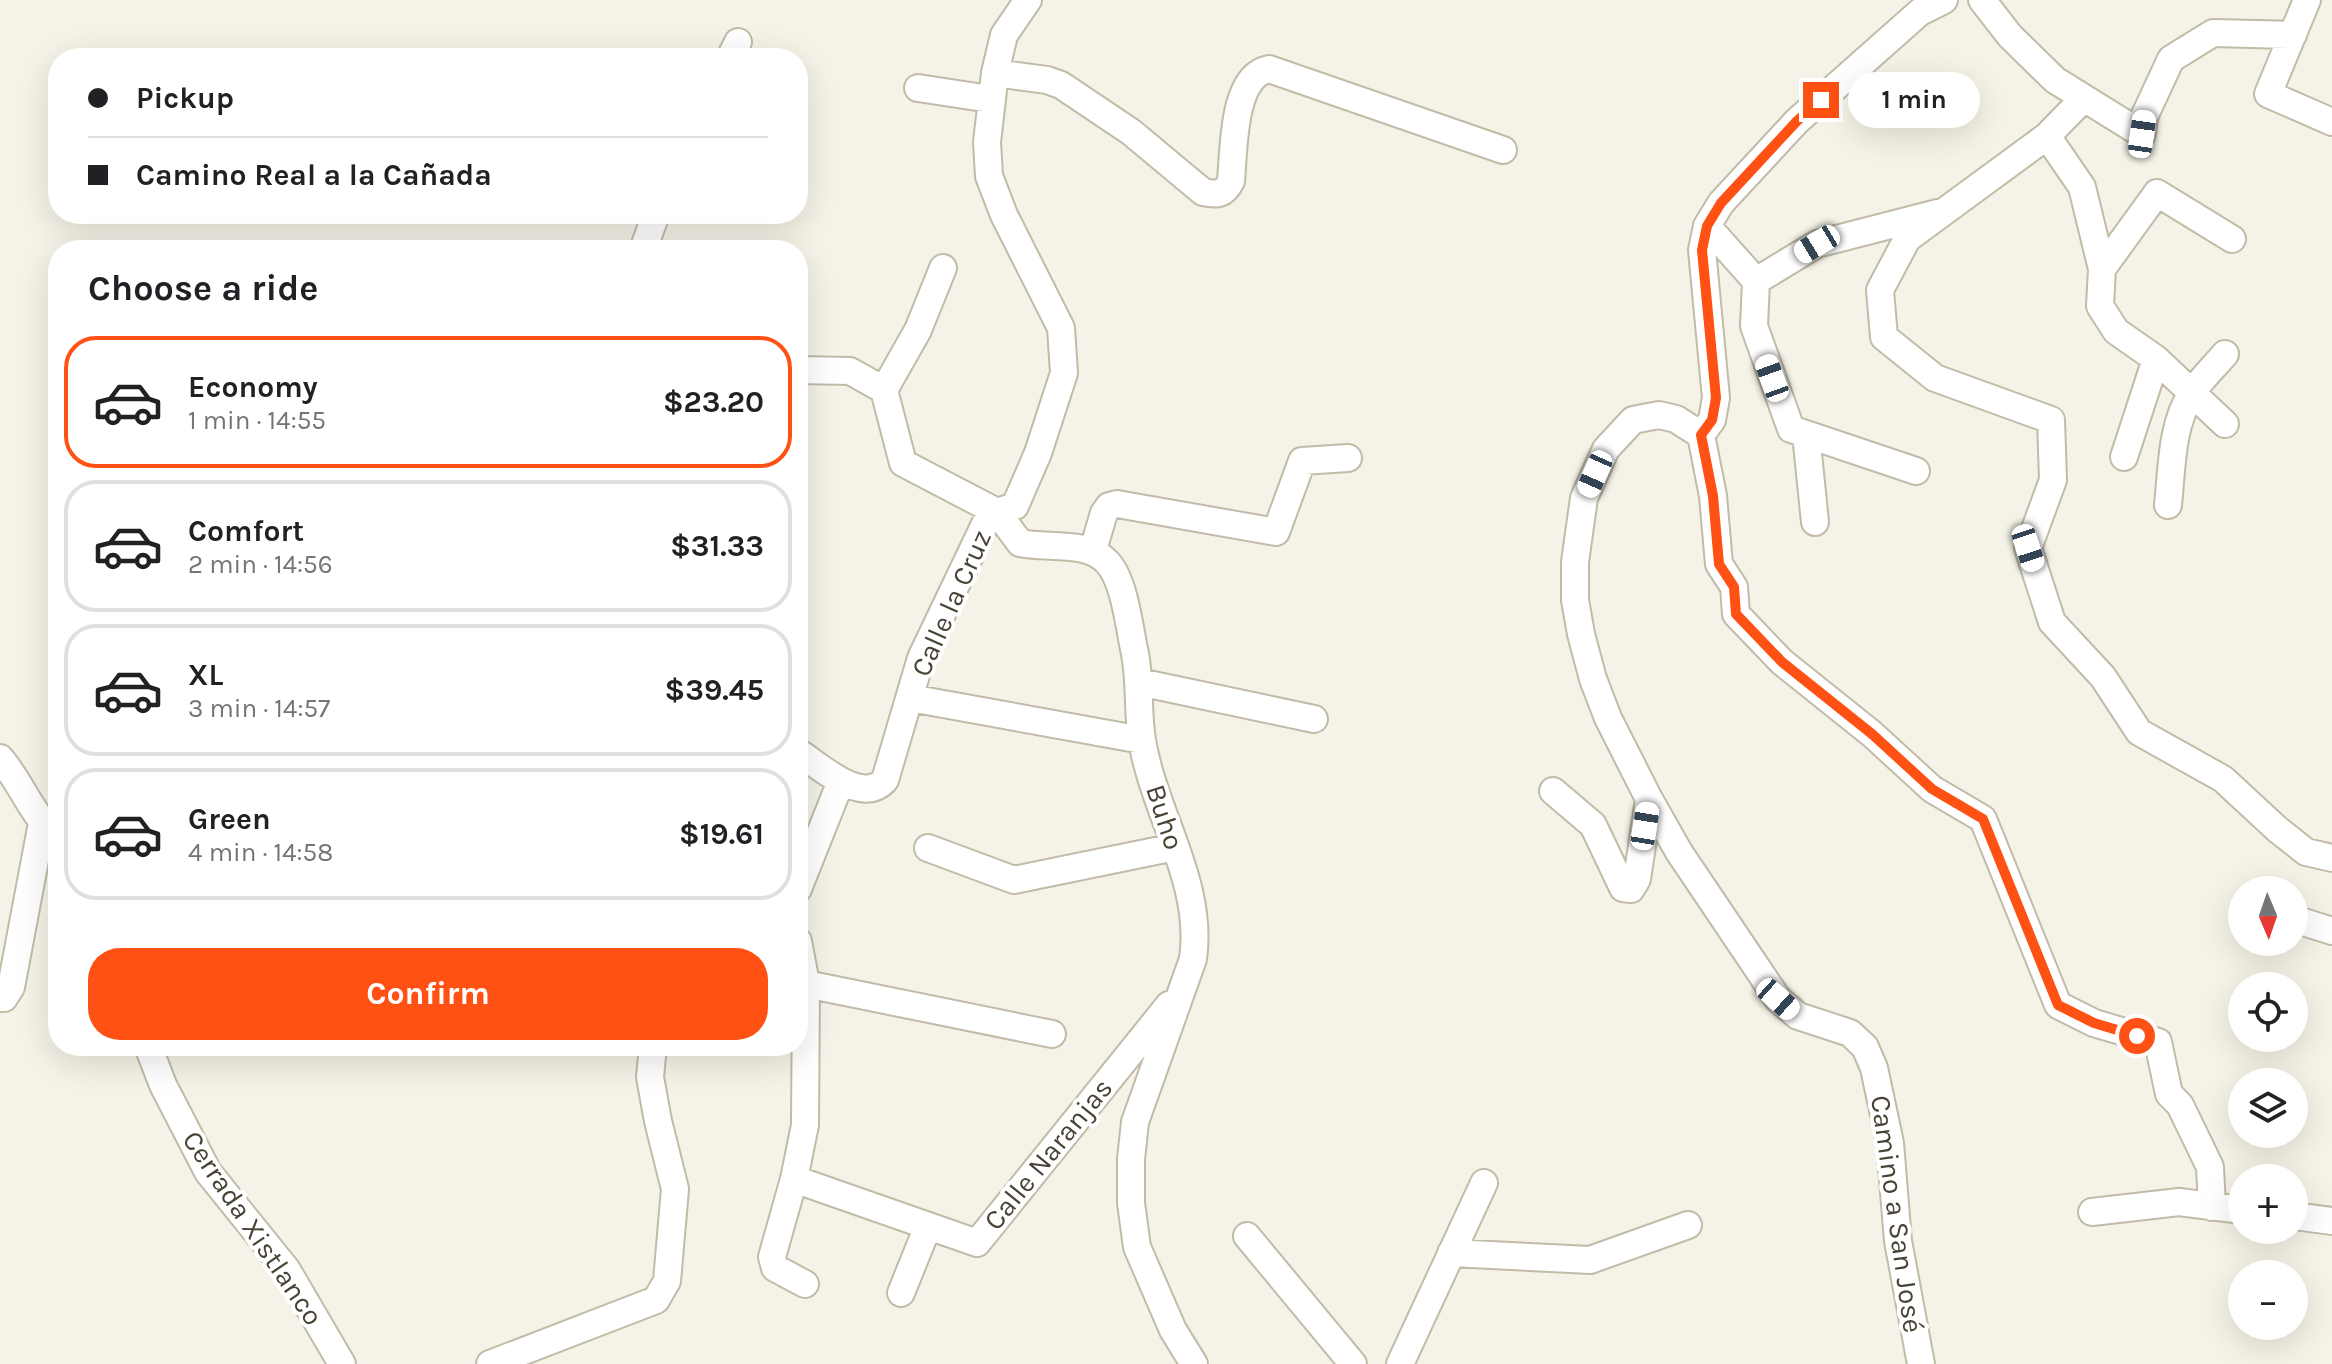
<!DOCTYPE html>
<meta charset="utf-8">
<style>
body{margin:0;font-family:Karla,sans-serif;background:#f2f2f2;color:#202124;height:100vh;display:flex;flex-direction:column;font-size:30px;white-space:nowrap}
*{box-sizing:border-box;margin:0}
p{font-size:26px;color:#757577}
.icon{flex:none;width:44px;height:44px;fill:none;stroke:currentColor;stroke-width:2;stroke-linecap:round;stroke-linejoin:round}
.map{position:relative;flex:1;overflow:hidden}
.details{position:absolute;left:48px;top:240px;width:760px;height:816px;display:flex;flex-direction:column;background:#fff;border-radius:32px;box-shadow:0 8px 32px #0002}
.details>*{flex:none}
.top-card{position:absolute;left:48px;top:48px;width:760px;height:176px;border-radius:32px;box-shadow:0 8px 32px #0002;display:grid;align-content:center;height:176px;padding:0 40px;background:#fff}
.needle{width:52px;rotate:178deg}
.buttons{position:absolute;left:2228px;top:876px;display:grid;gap:16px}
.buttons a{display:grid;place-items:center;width:80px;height:80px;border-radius:50%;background:#fff;box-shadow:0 8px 32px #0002;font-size:40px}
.end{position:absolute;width:36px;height:36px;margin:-18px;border:10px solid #ff5113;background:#fff;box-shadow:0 0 0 4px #fff}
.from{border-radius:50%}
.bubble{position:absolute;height:56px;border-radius:28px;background:#fff;box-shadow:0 8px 32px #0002;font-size:26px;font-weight:700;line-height:56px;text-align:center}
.car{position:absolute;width:24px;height:48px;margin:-24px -12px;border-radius:10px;box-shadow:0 0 6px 2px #0007;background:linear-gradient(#fff 24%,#345 0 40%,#fff 0 76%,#345 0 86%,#fff 0)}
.top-card b{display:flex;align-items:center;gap:28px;height:76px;font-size:30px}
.top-card b+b{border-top:2px solid #e0e0e0}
.top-card i{width:20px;height:20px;background:#202124}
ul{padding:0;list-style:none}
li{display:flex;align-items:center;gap:24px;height:132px;margin:0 16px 12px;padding:0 24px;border:4px solid #e0e0e0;border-radius:32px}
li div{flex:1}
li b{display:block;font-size:30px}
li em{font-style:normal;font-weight:700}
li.on{border-color:#ff5113}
li>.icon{width:72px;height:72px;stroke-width:1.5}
h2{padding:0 40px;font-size:36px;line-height:96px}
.primary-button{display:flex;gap:16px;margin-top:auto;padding:16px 40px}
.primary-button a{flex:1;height:92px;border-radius:32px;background:#ff5113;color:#fff;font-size:32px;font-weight:700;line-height:92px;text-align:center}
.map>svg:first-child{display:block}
</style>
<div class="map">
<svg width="2332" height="1364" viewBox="0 0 2332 1364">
<rect width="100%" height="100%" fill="#f5f2e7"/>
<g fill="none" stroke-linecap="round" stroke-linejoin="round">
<defs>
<path id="minor" d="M 1982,0 L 2010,36 L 2055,80 L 2142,134 L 2144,117 L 2171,59 L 2213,33 L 2293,35
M 2307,0 L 2268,94 L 2332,122
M 730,58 L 738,42
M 995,73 L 1047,80 L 1061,85 L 1131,132 L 1203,192 C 1217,195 1224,195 1231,181 C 1234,150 1232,76 1269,69 L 1503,150
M 918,88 L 990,99
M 2047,136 L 2082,187 L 2102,269 L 2100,306 L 2116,331 L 2156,359 L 2225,424
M 1945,211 L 1907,239 L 1880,290 L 1884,337 L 1935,378 L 2051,420 L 2053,480 L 2028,548 L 2052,622 L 2103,677 L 2139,732 L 2223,779 L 2277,829 L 2306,852 L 2332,858
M 1707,226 L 1756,281
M 643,250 L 656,214
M 2102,269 L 2157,193 L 2232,239
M 1756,281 L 1817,244 L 1945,211 L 2047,136 L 2084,98
M 1756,281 L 1754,326 L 1791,429 L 1916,471
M 798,370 L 850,371 L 884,390
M 884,390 L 903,463 L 997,512 L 1020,543 C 1047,549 1087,540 1107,562 C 1124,579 1129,625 1134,649 C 1141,679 1137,710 1142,740 C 1154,814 1204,882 1193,959 L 1135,1122 L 1131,1159 L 1131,1203 L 1137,1247 L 1173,1330 L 1194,1364
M 884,390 L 918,330 L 943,268
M 1806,434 L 1815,522
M 1701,435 L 1713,496 L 1719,564 L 1734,587 L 1736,614 L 1782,662 L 1872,734 L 1932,789 L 1983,819 L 2058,1005 L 2094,1023 L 2158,1042 L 2169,1094 L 2180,1105 L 2210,1167 L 2212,1207
M 2124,457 L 2156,359
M 2168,505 C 2172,468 2171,425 2192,393 C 2201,379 2214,367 2225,354
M 1093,550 L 1104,513 L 1109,506 L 1117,504 L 1276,532 L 1302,461 L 1348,458
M 1139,682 L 1314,719
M 910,698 L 1142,740
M 798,752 C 820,766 862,806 885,780 L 921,658 L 985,524 L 997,512 L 1015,506 L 1038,453 L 1064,373 L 1061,328 L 1004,215 L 989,176 L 987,142 L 995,73 L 1004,35 L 1028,0
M 0,758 C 21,782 31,814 55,834
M 1553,791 L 1593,825 L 1623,888 L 1631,889 L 1637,879 L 1649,799
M 928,848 L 1014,880 L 1175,847
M 798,889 L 841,781
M 2297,920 L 2332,931
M 798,941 L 806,984 L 805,1125 L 794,1179 L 772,1257 L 775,1268 L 805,1284
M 806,984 L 1052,1034
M 0,998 L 4,998 L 11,987 L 42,823
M 148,1046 L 163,1085 L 208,1172 L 287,1270 L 342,1364
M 794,1179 L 977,1243 L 1169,1005
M 2092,1212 L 2179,1202 L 2242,1210
M 2294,1216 L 2332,1221
M 1247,1236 L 1353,1364
M 1451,1253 L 1590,1260 L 1688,1225
M 901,1293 L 928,1226
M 490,1364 L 656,1300 L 667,1281 L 675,1189 L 658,1121 L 650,1077 L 653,1046
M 1400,1364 L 1484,1183
M 1921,1364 L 1898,1241 L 1890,1143 L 1874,1068 L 1865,1047 L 1850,1033 L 1798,1016 L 1778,999 L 1679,852 L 1649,799 L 1608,718 L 1593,679 L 1581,634 L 1575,600 L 1575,562 L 1584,498 L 1606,449 L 1633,420 L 1659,415 L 1676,419 L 1701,435 L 1712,420 L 1716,398 L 1702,250 L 1707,226 L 1721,203 L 1797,121 L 1920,12 L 1944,0"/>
</defs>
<use href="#minor" stroke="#c1bba8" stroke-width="30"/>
<use href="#minor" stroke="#fff" stroke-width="26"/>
</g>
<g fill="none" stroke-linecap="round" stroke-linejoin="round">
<path stroke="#ff5113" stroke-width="10" d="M 1821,100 L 1797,121 L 1721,203 L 1707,226 L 1702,250 L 1716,398 L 1712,420 L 1701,435 L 1713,496 L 1719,564 L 1734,587 L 1736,614 L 1782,662 L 1872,734 L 1932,789 L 1983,819 L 2058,1005 L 2094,1023 L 2137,1036"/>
</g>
<g text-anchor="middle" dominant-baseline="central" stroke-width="8" stroke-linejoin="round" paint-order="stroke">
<g font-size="28" fill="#484335" stroke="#fff">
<text transform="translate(951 603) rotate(-66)">Calle la Cruz</text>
<text transform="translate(1165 817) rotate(72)">Buho</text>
<text transform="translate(1048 1154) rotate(-51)">Calle Naranjas</text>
<text transform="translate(1897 1214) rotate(82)">Camino a San José</text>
<text transform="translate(253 1228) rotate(56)">Cerrada Xistlanco</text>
</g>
</g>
</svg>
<div class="buttons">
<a><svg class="needle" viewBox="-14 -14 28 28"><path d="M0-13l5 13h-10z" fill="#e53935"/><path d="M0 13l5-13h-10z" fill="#757577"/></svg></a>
<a><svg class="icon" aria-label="locate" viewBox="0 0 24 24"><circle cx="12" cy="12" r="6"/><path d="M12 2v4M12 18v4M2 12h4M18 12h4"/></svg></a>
<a><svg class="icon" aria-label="layers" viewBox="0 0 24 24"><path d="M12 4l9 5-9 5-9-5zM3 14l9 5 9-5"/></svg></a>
<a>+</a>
<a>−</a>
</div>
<i class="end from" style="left:2137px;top:1036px"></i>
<i class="end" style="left:1821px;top:100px"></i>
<div class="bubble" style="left:1848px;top:72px;width:132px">1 min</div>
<i class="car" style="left:2142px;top:134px;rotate:8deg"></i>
<i class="car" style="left:1817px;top:244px;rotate:239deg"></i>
<i class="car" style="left:1772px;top:378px;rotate:340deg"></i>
<i class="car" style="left:1595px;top:474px;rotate:204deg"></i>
<i class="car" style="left:2028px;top:548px;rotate:162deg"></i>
<i class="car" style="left:1645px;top:826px;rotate:9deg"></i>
<i class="car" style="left:1778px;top:999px;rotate:132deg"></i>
<div class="top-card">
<b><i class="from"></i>Pickup</b>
<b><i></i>Camino Real a la Cañada</b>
</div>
<section class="details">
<h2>Choose a ride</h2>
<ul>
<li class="on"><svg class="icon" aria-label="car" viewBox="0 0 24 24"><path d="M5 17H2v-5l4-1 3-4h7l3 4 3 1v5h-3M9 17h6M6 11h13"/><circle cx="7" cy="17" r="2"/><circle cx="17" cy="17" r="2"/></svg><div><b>Economy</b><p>1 min · 14:55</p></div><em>$23.20</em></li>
<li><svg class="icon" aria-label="car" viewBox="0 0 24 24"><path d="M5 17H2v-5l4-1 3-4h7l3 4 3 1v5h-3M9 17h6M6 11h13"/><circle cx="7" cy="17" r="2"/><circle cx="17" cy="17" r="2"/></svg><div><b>Comfort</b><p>2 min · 14:56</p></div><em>$31.33</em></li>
<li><svg class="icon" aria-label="car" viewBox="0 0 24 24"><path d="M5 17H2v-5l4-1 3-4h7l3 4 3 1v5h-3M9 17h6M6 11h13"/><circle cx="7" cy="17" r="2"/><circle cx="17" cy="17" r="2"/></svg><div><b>XL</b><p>3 min · 14:57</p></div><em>$39.45</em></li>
<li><svg class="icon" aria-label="car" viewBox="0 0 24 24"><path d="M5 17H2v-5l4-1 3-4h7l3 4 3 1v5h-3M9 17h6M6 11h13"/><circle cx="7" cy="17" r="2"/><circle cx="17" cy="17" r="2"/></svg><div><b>Green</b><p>4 min · 14:58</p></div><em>$19.61</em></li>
</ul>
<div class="primary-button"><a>Confirm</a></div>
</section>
</div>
